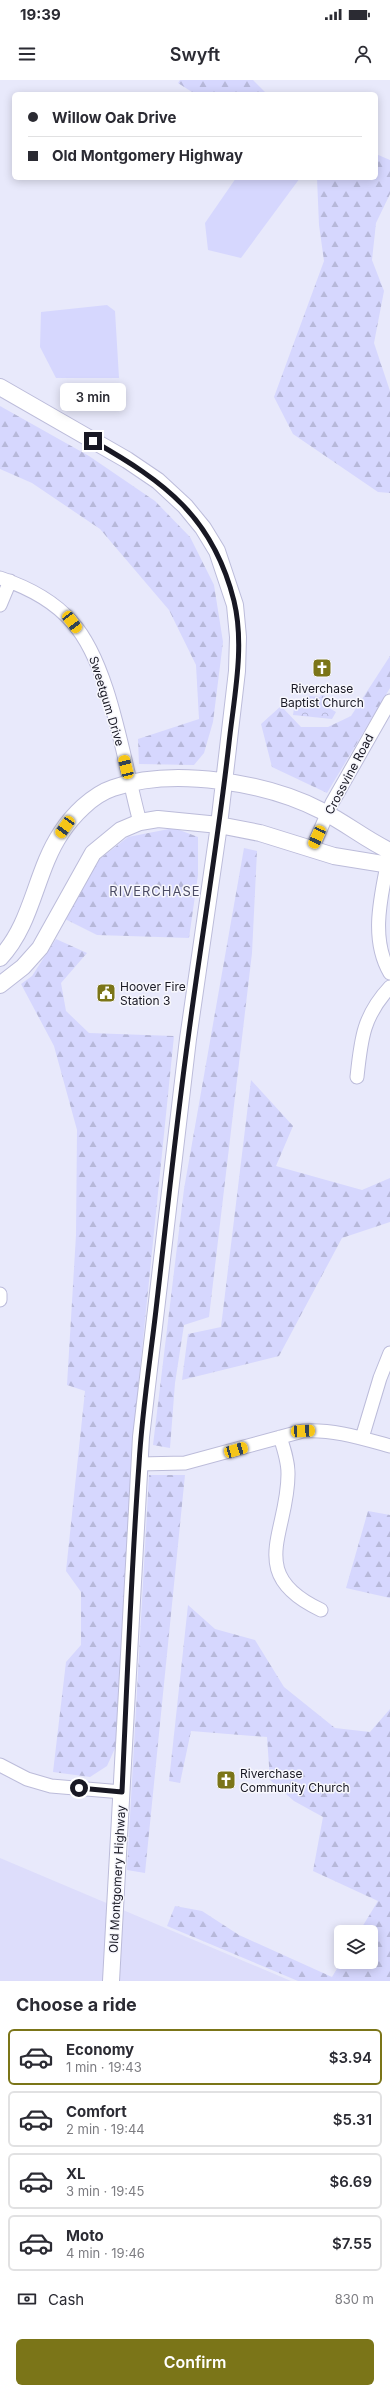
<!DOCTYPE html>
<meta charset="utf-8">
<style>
body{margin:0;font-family:Inter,sans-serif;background:#f2f2f3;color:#2b2b33;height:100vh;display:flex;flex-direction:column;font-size:15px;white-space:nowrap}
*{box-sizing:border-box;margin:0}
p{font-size:13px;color:#7c7c81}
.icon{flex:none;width:22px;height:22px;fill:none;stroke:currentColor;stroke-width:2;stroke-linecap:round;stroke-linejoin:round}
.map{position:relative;height:1901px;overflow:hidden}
.drawer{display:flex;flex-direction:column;background:#fff;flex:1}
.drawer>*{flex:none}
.banner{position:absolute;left:12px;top:12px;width:366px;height:88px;border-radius:6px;box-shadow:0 2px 10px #0003;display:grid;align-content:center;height:88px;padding:0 16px;background:#fff}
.controls{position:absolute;left:334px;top:1845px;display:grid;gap:8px}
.controls a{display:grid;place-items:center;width:44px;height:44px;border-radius:6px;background:#fff;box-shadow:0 2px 10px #0003;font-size:20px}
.end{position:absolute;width:18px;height:18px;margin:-9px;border:5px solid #181823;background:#fff;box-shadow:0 0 0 2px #fff}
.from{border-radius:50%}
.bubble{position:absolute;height:28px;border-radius:6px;background:#fff;box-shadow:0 2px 10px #0003;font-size:13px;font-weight:600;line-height:28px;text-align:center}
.car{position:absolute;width:12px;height:24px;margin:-12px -6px;border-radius:5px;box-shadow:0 0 3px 1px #0007;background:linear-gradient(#f5c518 24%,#345 0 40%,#f5c518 0 76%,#345 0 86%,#f5c518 0)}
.banner b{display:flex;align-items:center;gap:14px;height:38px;font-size:15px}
.banner b+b{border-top:1px solid #e1e1e2}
.banner i{width:10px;height:10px;background:#2b2b33}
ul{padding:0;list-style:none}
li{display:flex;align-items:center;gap:12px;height:56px;margin:0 8px 6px;padding:0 8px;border:2px solid #e1e1e2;border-radius:6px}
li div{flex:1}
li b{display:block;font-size:15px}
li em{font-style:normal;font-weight:600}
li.active{border-color:#7b7518}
li>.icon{width:36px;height:36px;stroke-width:1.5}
h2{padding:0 16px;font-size:18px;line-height:48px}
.pay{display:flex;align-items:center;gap:10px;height:44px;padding:0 16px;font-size:15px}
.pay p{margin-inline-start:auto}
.primary-button{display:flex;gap:8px;margin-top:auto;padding:8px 16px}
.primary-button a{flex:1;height:46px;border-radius:6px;background:#7b7518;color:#fff;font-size:16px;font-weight:600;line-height:46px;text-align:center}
.status{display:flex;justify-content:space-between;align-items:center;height:28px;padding:0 20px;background:#fff;direction:ltr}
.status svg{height:11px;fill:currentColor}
header{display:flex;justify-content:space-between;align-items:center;height:52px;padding:0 16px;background:#fff;font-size:18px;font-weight:600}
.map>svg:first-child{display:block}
</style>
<div class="status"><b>19:39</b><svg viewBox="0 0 49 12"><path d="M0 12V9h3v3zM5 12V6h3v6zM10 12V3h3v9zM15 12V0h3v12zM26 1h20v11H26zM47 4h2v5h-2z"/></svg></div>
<header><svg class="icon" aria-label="menu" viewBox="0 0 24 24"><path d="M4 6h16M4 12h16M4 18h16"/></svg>Swyft<svg class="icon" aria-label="person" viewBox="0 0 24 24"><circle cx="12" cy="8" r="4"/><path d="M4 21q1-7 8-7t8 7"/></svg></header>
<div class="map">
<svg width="390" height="1901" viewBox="0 0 390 1901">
<defs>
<pattern id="forest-firs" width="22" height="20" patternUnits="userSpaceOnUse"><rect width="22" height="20" fill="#d6d7fe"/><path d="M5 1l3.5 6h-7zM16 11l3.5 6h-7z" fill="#b7b8d9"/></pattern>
<pattern id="park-crowns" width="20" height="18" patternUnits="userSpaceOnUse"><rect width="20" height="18" fill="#d6d7fe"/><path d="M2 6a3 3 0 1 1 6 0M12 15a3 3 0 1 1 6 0" fill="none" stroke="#b7b8d9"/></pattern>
</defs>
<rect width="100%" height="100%" fill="#e8e9fb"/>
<path fill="#ddddfb" d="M 0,1778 L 291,1901 L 0,1901 Z"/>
<path fill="#d6d7fe" d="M 236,98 L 300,98 L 241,178 L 208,170 L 205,143 Z
M 107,225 L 115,231 L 119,298 L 56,298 L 40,267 L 41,232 Z"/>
<path fill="url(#forest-firs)" d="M 180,0 L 253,0 L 267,14 L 195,14 L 178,3 Z
M 376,74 L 390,80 L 390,114 L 376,143 L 372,180 L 384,211 L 374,263 L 390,311 L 390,413 L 378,412 L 293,354 L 274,317 L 324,181 L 319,145 L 317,98 L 376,98 Z
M 0,326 L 89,376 L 155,421 L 190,457 L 214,505 L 223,562 L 213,642 L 204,673 L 194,685 L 139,684 L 138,659 L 199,639 L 196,585 L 169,530 L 100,449 L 32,403 L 0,389 Z
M 390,576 L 390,608 L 327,713 L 272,687 L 261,644 L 281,626 L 301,647 L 328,647 L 351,636 Z
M 174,748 L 198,757 L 198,795 L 189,858 L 97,855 L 65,839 L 96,782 L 128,757 Z
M 244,768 L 257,771 L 252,873 L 209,1237 L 184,1245 L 175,1303 L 170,1368 L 153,1365 L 184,1109 Z
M 56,859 L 87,873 L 61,903 L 66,931 L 89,953 L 174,956 L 133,1358 L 116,1666 L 107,1686 L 90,1697 L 53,1692 L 66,1582 L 81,1565 L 81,1512 L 66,1491 L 85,1311 L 67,1305 L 76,1155 L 77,1050 L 54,966 L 21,904 L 32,896 Z
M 251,1000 L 293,1046 L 276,1086 L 362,1110 L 390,1098 L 390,1142 L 342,1158 L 279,1276 L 182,1300 L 188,1254 L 221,1247 Z
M 149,1395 L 185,1395 L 145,1793 L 127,1790 Z
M 368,1431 L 390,1435 L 390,1518 L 346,1508 Z
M 188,1525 L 215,1549 L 255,1560 L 284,1607 L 335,1648 L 370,1652 L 390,1629 L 390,1901 L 298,1901 L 167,1846 L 175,1826 L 202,1831 L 239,1855 L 332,1897 L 341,1882 L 371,1882 L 371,1852 L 359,1852 L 378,1821 L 313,1791 L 323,1737 L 294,1721 L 270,1700 L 267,1657 L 191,1651 L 180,1703 L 169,1701 Z"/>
<path fill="url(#park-crowns)" d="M 321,615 L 325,616 L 324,625 L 336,632 L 332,639 L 293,635 L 295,622 L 302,622 L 309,616 L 320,617 Z"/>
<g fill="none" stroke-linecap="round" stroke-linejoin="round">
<defs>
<path id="minor" d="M 0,498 C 27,507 53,520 72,542 C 111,585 124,685 140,742
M 0,525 L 10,501
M 312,769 L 332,723 L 390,621
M 389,775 C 382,813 369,857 390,893
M 357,997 C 361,959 363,936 390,907
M 0,1214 L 0,1220
M 280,1357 C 284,1369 288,1381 288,1393 C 289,1452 244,1494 321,1530
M 362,1358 L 380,1298 L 390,1273
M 139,1384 L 185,1383 L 303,1351 C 333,1349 361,1358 390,1366
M 0,1685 L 27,1699 L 51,1706 L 122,1712"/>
<path id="tertiary" d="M 0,307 L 127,380 L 158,401 L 185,426 L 203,448 L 217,471 L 235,525 L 238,557 L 237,591 L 219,745 L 188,959 L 141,1357 L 111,1901
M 0,878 C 33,843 35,792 61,753 C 72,736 92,715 113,708 C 173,687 266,702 322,731 C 346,743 366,760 390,771
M 0,905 L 23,887 L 40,868 L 93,773 L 121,750 L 140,742 L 158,739 L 219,745 L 260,753 L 334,776 L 390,785"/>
</defs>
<use href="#minor" stroke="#bcbcda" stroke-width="15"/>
<use href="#tertiary" stroke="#bcbcda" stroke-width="18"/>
<use href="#minor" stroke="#fff" stroke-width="13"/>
<use href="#tertiary" stroke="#fff" stroke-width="16"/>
</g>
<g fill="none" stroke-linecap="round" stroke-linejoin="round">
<path stroke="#181823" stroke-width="5" d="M 79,1708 L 122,1712 C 127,1603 131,1493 139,1384 C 142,1330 151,1275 157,1221 C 167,1134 176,1046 188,959 C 201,860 218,762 229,663 C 234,617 245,566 234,521 C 213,437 165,402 93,361"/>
</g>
<defs>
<symbol id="church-square" viewBox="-11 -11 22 22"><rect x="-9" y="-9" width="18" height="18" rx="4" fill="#7b7518" stroke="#f7f7fd"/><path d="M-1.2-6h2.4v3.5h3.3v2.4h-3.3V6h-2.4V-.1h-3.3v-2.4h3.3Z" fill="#fff"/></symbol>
<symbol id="civic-square" viewBox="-11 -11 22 22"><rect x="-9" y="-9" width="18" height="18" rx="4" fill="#7b7518" stroke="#f7f7fd"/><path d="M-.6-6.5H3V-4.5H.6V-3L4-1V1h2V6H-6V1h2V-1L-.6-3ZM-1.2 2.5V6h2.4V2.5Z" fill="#fff"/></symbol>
</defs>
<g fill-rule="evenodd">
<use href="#church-square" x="311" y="577" width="22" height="22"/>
<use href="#civic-square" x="95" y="902" width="22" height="22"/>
<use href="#church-square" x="215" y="1689" width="22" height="22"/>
</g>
<g text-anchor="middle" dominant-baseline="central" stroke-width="3" stroke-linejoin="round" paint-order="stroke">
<g font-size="12" fill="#181823" stroke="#f7f7fd" text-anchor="start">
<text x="322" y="608" text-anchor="middle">Riverchase<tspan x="322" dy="14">Baptist Church</tspan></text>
<text x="120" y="906">Hoover Fire<tspan x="120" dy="14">Station 3</tspan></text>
<text x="240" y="1693">Riverchase<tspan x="240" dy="14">Community Church</tspan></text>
</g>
<g font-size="12" fill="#181823" stroke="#f7f7fd">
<text transform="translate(107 621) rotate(73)">Sweetgum Drive</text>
<text transform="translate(349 694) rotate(-62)">Crossvine Road</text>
<text transform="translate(117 1799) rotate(-87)">Old Montgomery Highway</text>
</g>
<g font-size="13" letter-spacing="1" fill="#4c4c65" stroke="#f7f7fd">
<text x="155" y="811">RIVERCHASE</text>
</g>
</g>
</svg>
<div class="controls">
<a><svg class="icon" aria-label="layers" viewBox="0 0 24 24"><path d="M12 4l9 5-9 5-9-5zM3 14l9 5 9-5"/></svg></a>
</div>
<i class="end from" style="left:79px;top:1708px"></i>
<i class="end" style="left:93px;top:361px"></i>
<div class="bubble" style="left:60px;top:303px;width:66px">3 min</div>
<i class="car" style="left:72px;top:542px;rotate:143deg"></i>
<i class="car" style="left:126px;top:687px;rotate:346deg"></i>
<i class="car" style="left:65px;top:747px;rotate:215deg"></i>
<i class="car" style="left:317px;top:757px;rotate:205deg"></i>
<i class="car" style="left:303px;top:1351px;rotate:87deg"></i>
<i class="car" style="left:236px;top:1370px;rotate:74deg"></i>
<div class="banner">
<b><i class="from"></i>Willow Oak Drive</b>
<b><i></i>Old Montgomery Highway</b>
</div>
</div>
<section class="drawer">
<h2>Choose a ride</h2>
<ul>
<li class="active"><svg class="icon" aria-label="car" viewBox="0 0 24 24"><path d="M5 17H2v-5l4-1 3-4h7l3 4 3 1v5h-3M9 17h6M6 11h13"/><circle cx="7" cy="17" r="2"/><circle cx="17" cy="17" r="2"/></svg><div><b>Economy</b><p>1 min · 19:43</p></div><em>$3.94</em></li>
<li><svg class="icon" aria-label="car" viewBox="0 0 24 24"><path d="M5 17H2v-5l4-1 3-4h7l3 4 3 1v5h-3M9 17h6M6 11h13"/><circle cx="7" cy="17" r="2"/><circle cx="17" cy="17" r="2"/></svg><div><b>Comfort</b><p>2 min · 19:44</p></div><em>$5.31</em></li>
<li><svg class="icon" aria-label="car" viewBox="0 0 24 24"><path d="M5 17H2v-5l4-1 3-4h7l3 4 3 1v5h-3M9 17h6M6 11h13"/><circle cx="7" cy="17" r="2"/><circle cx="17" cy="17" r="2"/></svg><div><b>XL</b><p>3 min · 19:45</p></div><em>$6.69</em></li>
<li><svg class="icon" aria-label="car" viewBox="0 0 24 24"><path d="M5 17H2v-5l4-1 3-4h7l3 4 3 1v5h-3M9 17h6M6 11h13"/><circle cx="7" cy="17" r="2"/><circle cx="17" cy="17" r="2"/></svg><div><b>Moto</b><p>4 min · 19:46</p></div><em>$7.55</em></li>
</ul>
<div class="pay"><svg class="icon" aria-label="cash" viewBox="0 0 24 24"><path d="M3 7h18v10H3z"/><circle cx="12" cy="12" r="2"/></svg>Cash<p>830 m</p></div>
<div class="primary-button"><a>Confirm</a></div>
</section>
